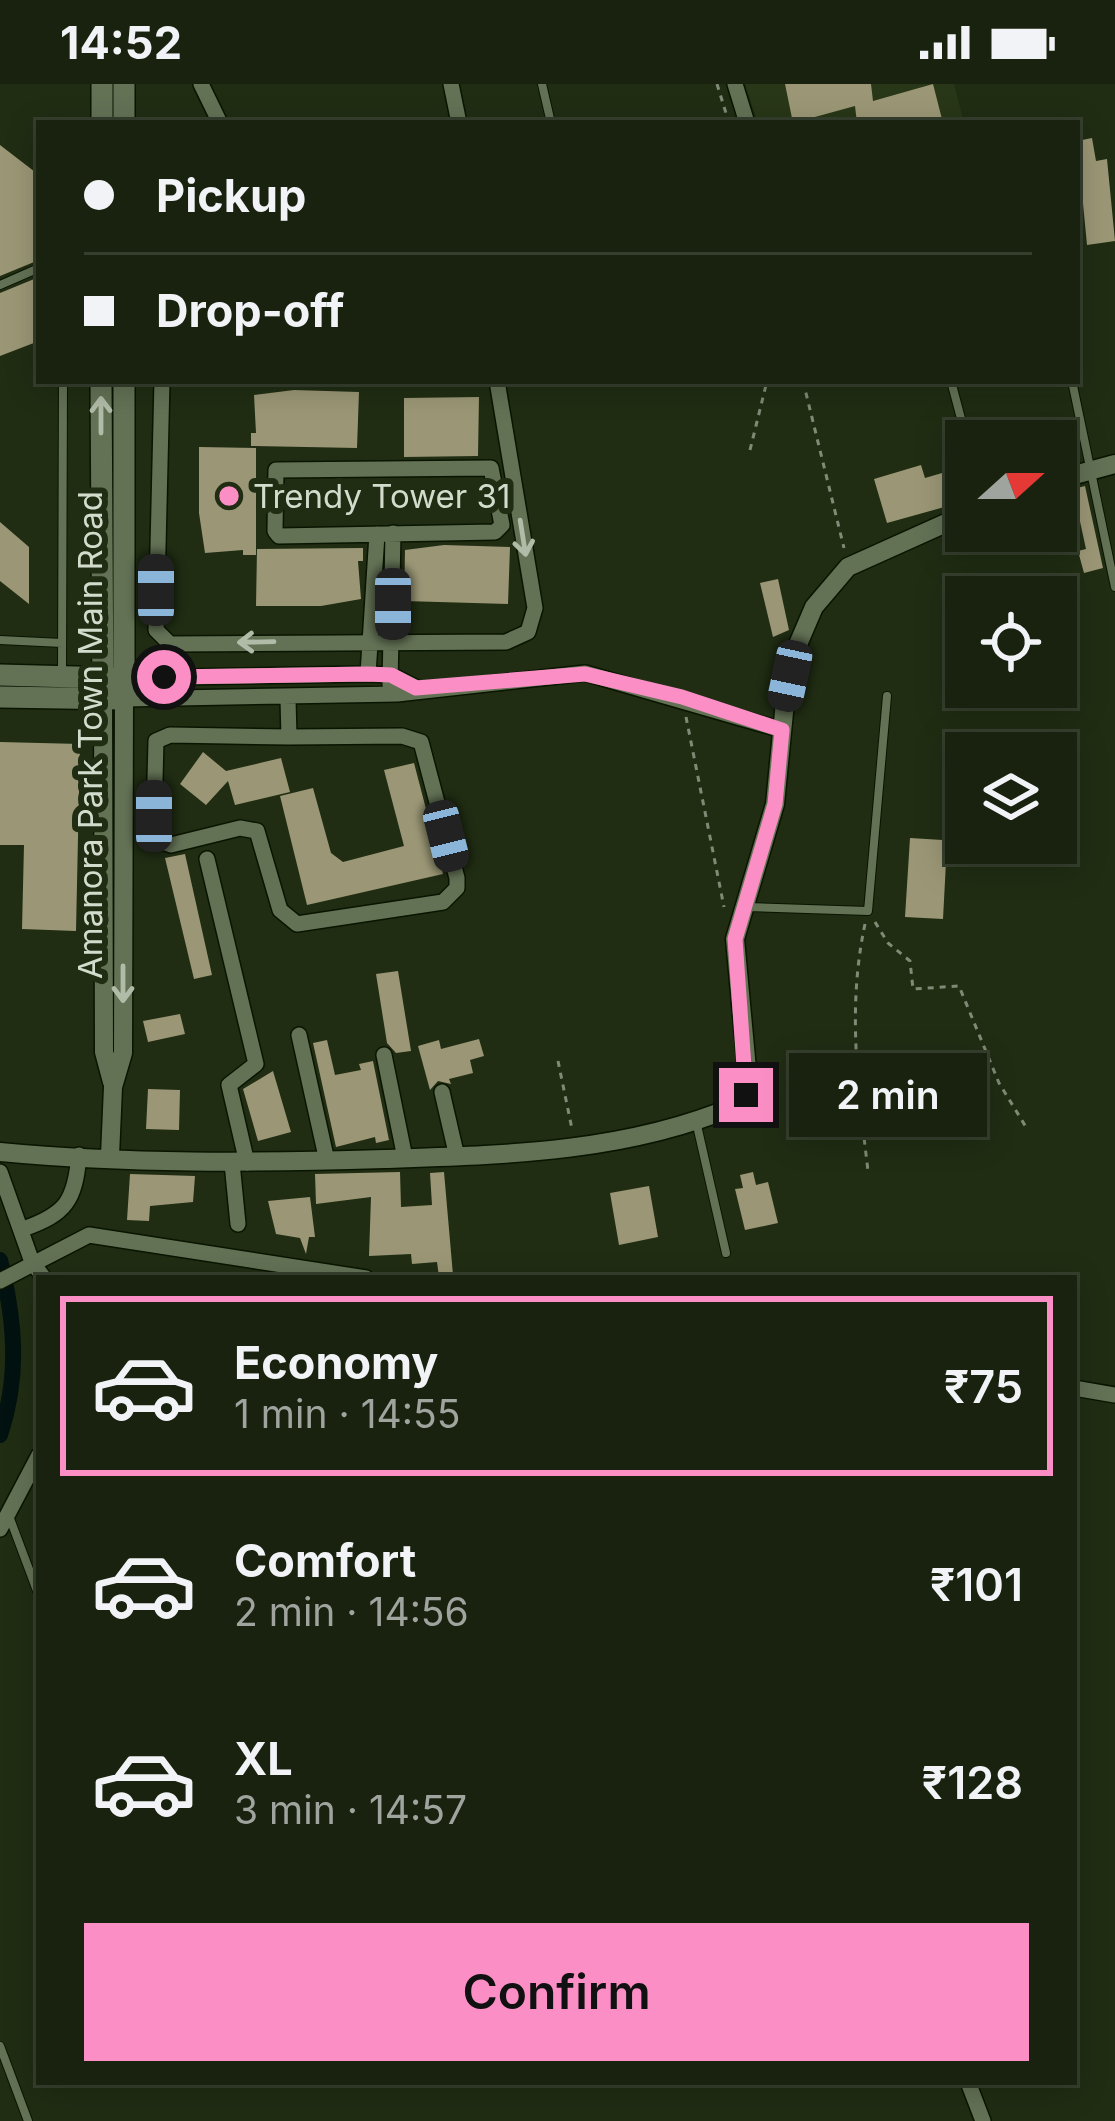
<!DOCTYPE html>
<meta charset="utf-8">
<style>
body{margin:0;font-family:Inter,sans-serif;background:#252f1c;color:#f1f3f6;height:100vh;display:flex;flex-direction:column;font-size:45px;white-space:nowrap}
*{box-sizing:border-box;margin:0}
p{font-size:39px;color:#9fa49e}
.icon{flex:none;width:66px;height:66px;fill:none;stroke:currentColor;stroke-width:2;stroke-linecap:round;stroke-linejoin:round}
.map{position:relative;flex:1;overflow:hidden}
.panel{position:absolute;left:36px;top:1191px;width:1041px;height:810px;display:flex;flex-direction:column;background:#18220e;border-radius:0px;box-shadow:0 6px 30px #0003,0 0 0 3px #363f2e}
.panel>*{flex:none}
.hud{position:absolute;left:36px;top:36px;width:1044px;height:264px;border-radius:0px;box-shadow:0 6px 30px #0003,0 0 0 3px #363f2e;display:grid;align-content:center;height:264px;padding:0 48px;background:#18220e}
.needle{width:78px;rotate:69deg}
.buttons{position:absolute;left:945px;top:336px;display:grid;gap:24px}
.buttons a{display:grid;place-items:center;width:132px;height:132px;border-radius:0px;background:#18220e;box-shadow:0 6px 30px #0003,0 0 0 3px #363f2e;font-size:60px}
.end{position:absolute;width:54px;height:54px;margin:-27px;border:15px solid #fb8fc5;background:#111;box-shadow:0 0 0 6px #111}
.from{border-radius:50%}
.bubble{position:absolute;height:84px;border-radius:0px;background:#18220e;box-shadow:0 6px 30px #0003,0 0 0 3px #363f2e;font-size:39px;font-weight:600;line-height:84px;text-align:center}
.car{position:absolute;width:36px;height:72px;margin:-36px -18px;border-radius:15px;box-shadow:0 0 9px 3px #0007;background:linear-gradient(#222 24%,#8ab4d8 0 40%,#222 0 76%,#8ab4d8 0 86%,#222 0)}
.hud b{display:flex;align-items:center;gap:42px;height:114px;font-size:45px}
.hud b+b{border-top:3px solid #363f2e}
.hud i{width:30px;height:30px;background:#f1f3f6}
ul{padding:21px 0 0;list-style:none}
li{display:flex;align-items:center;gap:36px;height:180px;margin:0 24px 18px;padding:0 24px;border:6px solid transparent;border-radius:0px}
li div{flex:1}
li b{display:block;font-size:45px}
li em{font-style:normal;font-weight:600}
li.selected{border-color:#fb8fc5}
li>.icon{width:108px;height:108px;stroke-width:1.5}
.button{display:flex;gap:24px;margin-top:auto;padding:24px 48px}
.button a{flex:1;height:138px;border-radius:0px;background:#fb8fc5;color:#111;font-size:48px;font-weight:600;line-height:138px;text-align:center}
.status{display:flex;justify-content:space-between;align-items:center;height:84px;padding:0 60px;background:#18220e;direction:ltr}
.status svg{height:33px;fill:currentColor}
.map>svg:first-child{display:block}
</style>
<div class="status"><b>14:52</b><svg viewBox="0 0 49 12"><path d="M0 12V9h3v3zM5 12V6h3v6zM10 12V3h3v9zM15 12V0h3v12zM26 1h20v11H26zM47 4h2v5h-2z"/></svg></div>
<div class="map">
<svg width="1115" height="2037" viewBox="0 0 1115 2037">
<rect width="100%" height="100%" fill="#202d13"/>
<path fill="#283717" d="M 745,0 L 954,0 L 964,39 L 758,39 Z"/>
<g fill="none" stroke-linecap="round" stroke-linejoin="round">
<path stroke="#011210" stroke-width="16" d="M 0,1176 C 15,1236 20,1292 0,1351"/>
</g>
<path fill="#9b9776" d="M 785,0 L 871,0 L 873,17 L 933,0 L 943,39 L 857,39 L 855,22 L 793,39 Z
M 1092,54 L 1096,77 L 1107,75 L 1115,157 L 1087,161 L 1077,57 Z
M 0,61 L 39,91 L 39,176 L 0,192 Z
M 39,193 L 39,257 L 0,272 L 0,209 Z
M 294,306 L 359,308 L 357,364 L 251,362 L 251,349 L 256,349 L 254,311 Z
M 479,313 L 478,372 L 404,373 L 404,314 Z
M 199,363 L 256,364 L 256,471 L 243,471 L 243,466 L 205,469 L 199,429 Z
M 921,381 L 925,394 L 966,382 L 966,417 L 887,439 L 874,395 Z
M 1085,402 L 1103,484 L 1084,489 L 1078,467 L 1086,465 L 1073,405 Z
M 0,438 L 29,463 L 29,520 L 0,497 Z
M 444,461 L 510,463 L 508,520 L 404,517 L 405,466 Z
M 363,464 L 363,477 L 358,477 L 361,515 L 321,522 L 256,522 L 257,465 Z
M 778,495 L 789,546 L 773,553 L 760,499 Z
M 0,658 L 80,660 L 76,847 L 22,845 L 24,761 L 0,761 Z
M 203,668 L 226,687 L 281,674 L 290,708 L 235,721 L 228,697 L 206,721 L 180,700 Z
M 414,679 L 443,790 L 307,821 L 280,712 L 313,704 L 331,769 L 343,778 L 404,762 L 384,686 Z
M 910,754 L 959,757 L 958,779 L 946,778 L 943,835 L 905,833 Z
M 185,770 L 212,891 L 194,895 L 165,774 Z
M 398,887 L 411,967 L 396,969 L 387,959 L 376,890 Z
M 180,930 L 185,950 L 148,958 L 143,937 Z
M 479,955 L 484,972 L 470,976 L 473,989 L 449,995 L 451,1000 L 438,997 L 430,1006 L 418,962 L 439,956 L 441,965 Z
M 327,956 L 335,991 L 361,986 L 359,980 L 373,977 L 389,1056 L 376,1059 L 375,1053 L 336,1063 L 313,959 Z
M 273,987 L 291,1048 L 258,1057 L 243,1005 Z
M 148,1005 L 180,1006 L 179,1046 L 146,1045 Z
M 400,1088 L 401,1123 L 432,1121 L 430,1089 L 444,1088 L 453,1191 L 439,1193 L 437,1178 L 412,1180 L 411,1170 L 369,1172 L 371,1113 L 316,1120 L 315,1090 Z
M 753,1088 L 756,1101 L 768,1098 L 778,1139 L 745,1146 L 735,1105 L 743,1104 L 740,1091 Z
M 130,1090 L 195,1092 L 193,1118 L 150,1122 L 149,1137 L 127,1136 Z
M 649,1102 L 658,1153 L 619,1161 L 610,1109 Z
M 310,1113 L 315,1153 L 309,1153 L 306,1170 L 300,1154 L 276,1150 L 268,1117 Z"/>
<g fill="none" stroke-linecap="round" stroke-linejoin="round">
<defs>
<path id="service" d="M 542,0 L 551,39
M 0,201 L 39,184
M 951,297 L 967,357
M 1072,297 L 1115,503
M 0,556 L 62,559
M 62,587 L 63,297
M 745,823 L 868,827 L 887,612
M 696,1037 L 726,1169
M 9,1432 L 39,1512
M 0,1962 L 28,2037"/>
<path id="minor" d="M 201,0 L 220,39
M 451,0 L 459,39
M 735,0 L 747,39
M 162,297 L 156,546 L 170,560 L 506,558 L 528,548 L 535,524 L 497,297
M 491,384 L 502,441 L 495,448 L 279,452 L 275,447 L 276,386 Z
M 368,590 L 377,450
M 124,594 L 368,590 L 391,591 L 417,604
M 390,601 L 393,449
M 124,615 L 397,610 L 585,589 L 782,646
M 288,615 L 289,653 L 170,651 L 156,657 L 154,732 L 160,757 L 171,761 L 240,744 L 257,747 L 280,826 L 297,840 L 443,818 L 457,804 L 457,794 L 421,658 L 402,652 L 289,653
M 207,775 L 256,980 L 229,1001 L 247,1079
M 299,951 L 327,1077
M 384,971 L 405,1074
M 442,1008 L 457,1073
M 232,1079 L 238,1140
M 0,1088 L 32,1178 L 44,1194
M 23,1145 C 66,1130 75,1117 79,1071
M 0,1197 L 89,1151 L 366,1194
M 1074,1304 L 1115,1311
M 0,1445 L 39,1371
M 968,1998 L 983,2037"/>
<path id="tertiary" d="M 1056,396 L 1115,380
M 103,616 L 104,968 L 112,998
M 0,1068 C 128,1080 256,1079 384,1075 C 502,1071 624,1069 735,1022 L 746,1011 L 748,996 L 735,855 L 775,720 L 785,618 L 796,565 L 814,523 L 848,483 L 966,430
M 110,1072 L 113,1003 L 123,969 L 124,615"/>
<path id="secondary" d="M 102,0 L 102,39
M 124,39 L 124,0
M 101,297 L 103,616
M 0,591 L 113,594
M 0,613 L 124,615 L 124,297"/>
</defs>
<use href="#service" stroke="#0a1500" stroke-width="10"/>
<use href="#minor" stroke="#0a1500" stroke-width="18"/>
<use href="#tertiary" stroke="#0a1500" stroke-width="21"/>
<use href="#secondary" stroke="#0a1500" stroke-width="24"/>
<path stroke="#808a76" stroke-width="3" stroke-dasharray="6 6" stroke-linecap="butt" d="M 717,0 L 729,39
M 803,297 L 844,464
M 750,366 L 767,297
M 686,633 L 724,823
M 875,838 L 888,859 L 910,877 L 913,905 L 959,902 L 999,999 L 1026,1043
M 865,840 C 847,924 858,1002 868,1087
M 558,977 L 572,1045"/>
<use href="#service" stroke="#637255" stroke-width="8"/>
<use href="#minor" stroke="#637255" stroke-width="15"/>
<use href="#tertiary" stroke="#637255" stroke-width="18"/>
<use href="#secondary" stroke="#637255" stroke-width="21"/>
</g>
<defs><path id="oneway-shaft" d="M-6 0H5M1.5-3L5.5 0L1.5 3" fill="none" stroke-width="1.6" stroke-linecap="round" stroke-linejoin="round" transform="scale(3)"/></defs>
<g stroke="#b1bca8">
<use href="#oneway-shaft" transform="translate(101 331) rotate(-90)"/>
<use href="#oneway-shaft" transform="translate(523 454) rotate(81)"/>
<use href="#oneway-shaft" transform="translate(256 558) rotate(179)"/>
<use href="#oneway-shaft" transform="translate(123 900) rotate(90)"/>
</g>
<g fill="none" stroke-linecap="round" stroke-linejoin="round">
<path stroke="#fb8fc5" stroke-width="15" d="M 164,593 L 368,590 L 391,591 L 416,604 L 585,590 L 682,613 L 782,646 L 775,720 L 735,855 L 746,1011"/>
</g>
<circle fill="#fb8fc5" stroke="#202d13" stroke-width="4.5" cx="229" cy="412" r="12"/>
<g text-anchor="middle" dominant-baseline="central" stroke-width="12" stroke-linejoin="round" paint-order="stroke">
<g font-size="33" fill="#d3dbcc" stroke="#202d13" text-anchor="start">
<text x="253" y="412">Trendy Tower 31</text>
</g>
<g font-size="33" fill="#d3dbcc" stroke="#202d13">
<text transform="translate(90 651) rotate(-90)">Amanora Park Town Main Road</text>
</g>
</g>
</svg>
<div class="buttons">
<a><svg class="needle" viewBox="-14 -14 28 28"><path d="M0-13l5 13h-10z" fill="#e53935"/><path d="M0 13l5-13h-10z" fill="#9fa49e"/></svg></a>
<a><svg class="icon" aria-label="locate" viewBox="0 0 24 24"><circle cx="12" cy="12" r="6"/><path d="M12 2v4M12 18v4M2 12h4M18 12h4"/></svg></a>
<a><svg class="icon" aria-label="layers" viewBox="0 0 24 24"><path d="M12 4l9 5-9 5-9-5zM3 14l9 5 9-5"/></svg></a>
</div>
<i class="end from" style="left:164px;top:593px"></i>
<i class="end" style="left:746px;top:1011px"></i>
<div class="bubble" style="left:789px;top:969px;width:198px">2 min</div>
<i class="car" style="left:156px;top:506px;rotate:0deg"></i>
<i class="car" style="left:393px;top:520px;rotate:180deg"></i>
<i class="car" style="left:790px;top:592px;rotate:192deg"></i>
<i class="car" style="left:154px;top:732px;rotate:0deg"></i>
<i class="car" style="left:446px;top:752px;rotate:166deg"></i>
<div class="hud">
<b><i class="from"></i>Pickup</b>
<b><i></i>Drop-off</b>
</div>
<section class="panel">
<ul>
<li class="selected"><svg class="icon" aria-label="car" viewBox="0 0 24 24"><path d="M5 17H2v-5l4-1 3-4h7l3 4 3 1v5h-3M9 17h6M6 11h13"/><circle cx="7" cy="17" r="2"/><circle cx="17" cy="17" r="2"/></svg><div><b>Economy</b><p>1 min · 14:55</p></div><em>₹75</em></li>
<li><svg class="icon" aria-label="car" viewBox="0 0 24 24"><path d="M5 17H2v-5l4-1 3-4h7l3 4 3 1v5h-3M9 17h6M6 11h13"/><circle cx="7" cy="17" r="2"/><circle cx="17" cy="17" r="2"/></svg><div><b>Comfort</b><p>2 min · 14:56</p></div><em>₹101</em></li>
<li><svg class="icon" aria-label="car" viewBox="0 0 24 24"><path d="M5 17H2v-5l4-1 3-4h7l3 4 3 1v5h-3M9 17h6M6 11h13"/><circle cx="7" cy="17" r="2"/><circle cx="17" cy="17" r="2"/></svg><div><b>XL</b><p>3 min · 14:57</p></div><em>₹128</em></li>
</ul>
<div class="button"><a>Confirm</a></div>
</section>
</div>
